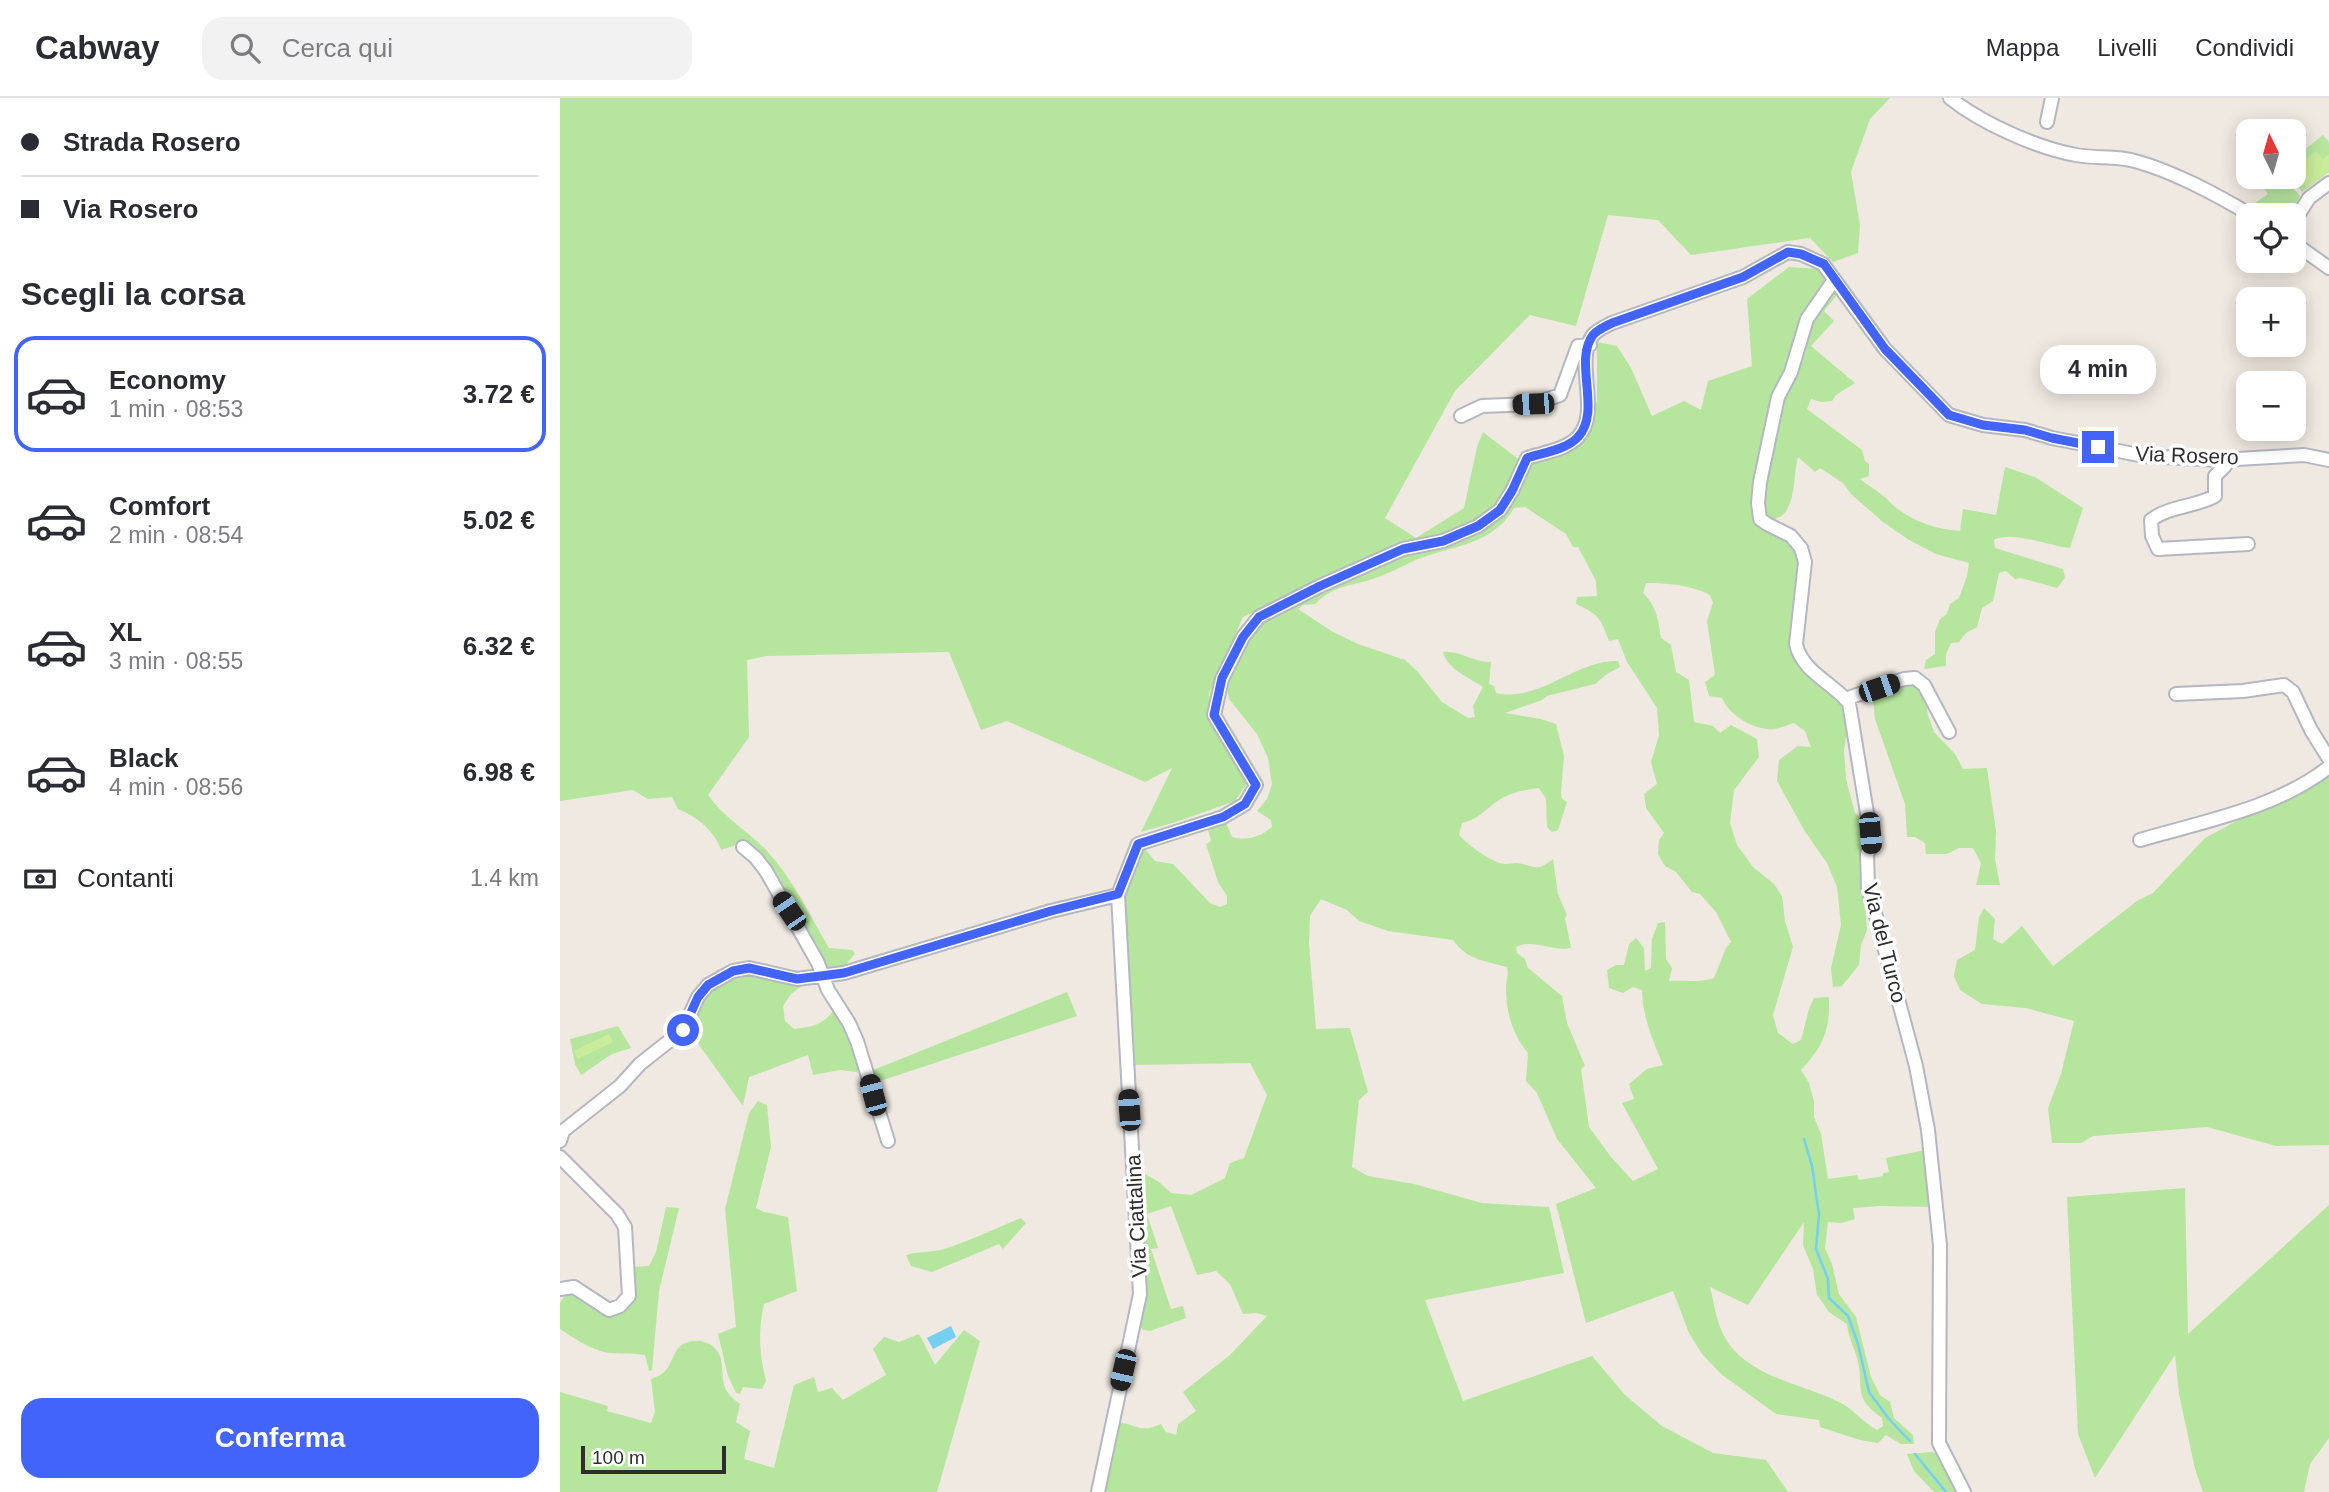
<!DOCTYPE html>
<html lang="it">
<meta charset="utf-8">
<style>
body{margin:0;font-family:Arial,sans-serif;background:#f2f2f3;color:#2b2b33;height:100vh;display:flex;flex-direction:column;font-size:26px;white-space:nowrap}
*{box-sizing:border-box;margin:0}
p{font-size:23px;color:#7c7c81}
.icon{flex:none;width:38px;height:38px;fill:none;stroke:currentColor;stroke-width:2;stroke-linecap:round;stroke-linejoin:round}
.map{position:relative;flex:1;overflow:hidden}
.panel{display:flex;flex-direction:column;background:#fff;width:560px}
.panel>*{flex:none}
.hud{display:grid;align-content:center;height:154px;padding:0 21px;background:#fff}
.needle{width:46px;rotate:355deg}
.tools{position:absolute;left:1676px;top:21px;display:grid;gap:14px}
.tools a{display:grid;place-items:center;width:70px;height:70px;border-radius:14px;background:#fff;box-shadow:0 4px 18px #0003;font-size:35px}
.scale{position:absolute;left:21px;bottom:18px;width:145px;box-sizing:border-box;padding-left:7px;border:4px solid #2e2e2e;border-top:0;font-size:19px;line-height:24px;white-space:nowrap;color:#2e2e2e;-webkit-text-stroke:5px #fff;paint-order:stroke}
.end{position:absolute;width:32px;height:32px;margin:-16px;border:9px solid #4264fb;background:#fff;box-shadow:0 0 0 4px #fff}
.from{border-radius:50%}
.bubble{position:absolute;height:49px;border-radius:21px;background:#fff;box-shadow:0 4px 18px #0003;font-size:23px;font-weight:700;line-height:49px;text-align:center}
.car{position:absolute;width:21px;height:42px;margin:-21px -10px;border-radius:9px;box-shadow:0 0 5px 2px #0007;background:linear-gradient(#222 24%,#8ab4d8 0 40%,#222 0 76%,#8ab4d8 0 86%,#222 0)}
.hud b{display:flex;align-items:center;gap:24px;height:66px;font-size:26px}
.hud b+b{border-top:2px solid #e1e1e2}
.hud i{width:18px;height:18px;background:#2b2b33}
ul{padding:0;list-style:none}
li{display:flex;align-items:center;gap:21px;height:116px;margin:0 14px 10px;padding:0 7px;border:4px solid transparent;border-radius:21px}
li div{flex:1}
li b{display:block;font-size:26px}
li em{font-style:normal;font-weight:700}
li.current{border-color:#4264fb}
li>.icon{width:63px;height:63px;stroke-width:1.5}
h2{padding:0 21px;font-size:32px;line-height:84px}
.pay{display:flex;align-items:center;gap:18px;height:77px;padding:0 21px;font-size:26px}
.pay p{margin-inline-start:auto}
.primary-button{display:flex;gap:14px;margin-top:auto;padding:14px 21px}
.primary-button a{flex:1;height:80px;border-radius:21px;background:#4264fb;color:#fff;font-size:28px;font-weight:700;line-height:80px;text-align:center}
header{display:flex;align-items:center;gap:42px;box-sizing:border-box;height:98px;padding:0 35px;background:#fff;border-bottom:2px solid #e1e1e2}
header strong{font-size:33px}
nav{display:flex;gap:38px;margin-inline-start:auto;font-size:24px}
.search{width:490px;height:63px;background:#f2f2f3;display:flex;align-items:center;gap:18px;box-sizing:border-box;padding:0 24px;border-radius:21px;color:#7c7c81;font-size:26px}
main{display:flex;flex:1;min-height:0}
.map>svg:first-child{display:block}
</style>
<header>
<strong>Cabway</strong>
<div class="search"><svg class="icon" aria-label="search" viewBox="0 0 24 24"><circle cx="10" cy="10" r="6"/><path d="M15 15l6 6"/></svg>Cerca qui</div>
<nav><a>Mappa</a><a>Livelli</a><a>Condividi</a></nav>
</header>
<main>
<section class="panel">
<div class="hud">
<b><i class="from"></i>Strada Rosero</b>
<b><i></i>Via Rosero</b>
</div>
<h2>Scegli la corsa</h2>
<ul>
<li class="current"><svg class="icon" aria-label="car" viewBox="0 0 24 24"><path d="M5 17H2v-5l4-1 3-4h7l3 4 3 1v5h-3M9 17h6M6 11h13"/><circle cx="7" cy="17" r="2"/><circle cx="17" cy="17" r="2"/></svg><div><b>Economy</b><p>1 min · 08:53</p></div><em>3.72 €</em></li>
<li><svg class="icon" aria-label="car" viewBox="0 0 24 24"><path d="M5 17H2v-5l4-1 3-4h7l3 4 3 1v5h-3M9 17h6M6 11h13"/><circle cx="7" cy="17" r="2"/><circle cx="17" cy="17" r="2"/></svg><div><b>Comfort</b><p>2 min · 08:54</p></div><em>5.02 €</em></li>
<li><svg class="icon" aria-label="car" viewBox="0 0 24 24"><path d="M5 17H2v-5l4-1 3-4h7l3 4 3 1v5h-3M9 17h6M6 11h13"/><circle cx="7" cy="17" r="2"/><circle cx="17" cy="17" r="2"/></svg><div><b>XL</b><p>3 min · 08:55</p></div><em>6.32 €</em></li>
<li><svg class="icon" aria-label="car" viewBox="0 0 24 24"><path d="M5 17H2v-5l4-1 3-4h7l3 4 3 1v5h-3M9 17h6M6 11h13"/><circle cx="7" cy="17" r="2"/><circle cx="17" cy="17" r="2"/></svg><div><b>Black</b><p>4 min · 08:56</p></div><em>6.98 €</em></li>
</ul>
<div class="pay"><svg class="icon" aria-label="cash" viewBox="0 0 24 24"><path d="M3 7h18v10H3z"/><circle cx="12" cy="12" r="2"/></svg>Contanti<p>1.4 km</p></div>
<div class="primary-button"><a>Conferma</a></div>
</section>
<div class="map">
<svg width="1769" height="1394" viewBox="0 0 1769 1394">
<rect width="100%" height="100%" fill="#efe9e1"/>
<path fill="#b6e59e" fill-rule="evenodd" d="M 0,0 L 1330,0 L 1310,21 L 1291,74 L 1300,127 L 1298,155 L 1273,164 L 1250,140 L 1131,157 L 1098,122 L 1048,117 L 1016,228 L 970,217 L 895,293 L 825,420 L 856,440 L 904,410 L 917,349 L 923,334 L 962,364 L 938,410 L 918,426 L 754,485 L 683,519 L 649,596 L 649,623 L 688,684 L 675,703 L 616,724 L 581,734 L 612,670 L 585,684 L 447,623 L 421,632 L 389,554 L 207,558 L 187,562 L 189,639 L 148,697 C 164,720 188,733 207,753 C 233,781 250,818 269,850 L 292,852 L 295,855 L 282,872 L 265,875 L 182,745 L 161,752 C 155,733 136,718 118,711 L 112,699 L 88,701 L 73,692 L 0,703 Z
M 1763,37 L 1769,44 L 1769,74 L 1742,94 L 1731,79 L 1734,79 L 1734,60 Z
M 1716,79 L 1724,79 L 1740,98 L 1731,117 L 1701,117 L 1688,110 L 1708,96 L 1703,89 Z
M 1229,169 L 1262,171 L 1277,197 L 1264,213 L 1274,223 L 1251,248 L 1295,285 L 1276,297 L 1272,303 L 1261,304 L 1251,301 L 1247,311 L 1302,352 L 1305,363 L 1309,366 L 1309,378 L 1300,381 C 1307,387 1315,391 1322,397 C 1327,400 1330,405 1334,408 C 1353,424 1376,431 1400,433 L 1403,411 L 1436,417 L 1445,369 L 1475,379 L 1523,410 L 1510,450 C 1489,448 1451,432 1434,442 L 1435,450 L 1503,471 L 1505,480 L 1497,490 L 1461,480 L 1455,481 L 1446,473 L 1439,475 L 1433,503 L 1422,510 L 1417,529 L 1406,535 L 1399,544 L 1391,545 L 1386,556 L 1386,568 L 1364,571 L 1366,562 L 1375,556 L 1375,534 L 1380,521 L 1387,516 L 1390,506 L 1399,500 L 1407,478 L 1409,465 L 1376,456 L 1349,442 L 1323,424 L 1291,396 L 1283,385 L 1260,370 L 1255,374 L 1238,359 C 1232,380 1238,426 1205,421 C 1196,399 1212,326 1220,302 C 1223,291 1230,282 1235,272 L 1229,269 C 1205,300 1191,386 1197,425 L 1232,444 L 1240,458 L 1233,555 L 1239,569 L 1275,595 L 1285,606 L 1289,622 L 1284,652 L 1286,681 L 1295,715 L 1305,724 L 1308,748 L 1302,753 L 1307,832 L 1301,847 L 1299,867 L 1282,888 L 1273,889 L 1271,870 L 1281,827 L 1277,789 L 1267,765 L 1244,732 L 1217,683 L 1219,662 L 1238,648 L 1251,649 L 1245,633 L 1234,625 C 1227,627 1215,633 1207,631 C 1189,629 1169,616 1162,600 L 1149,598 L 1145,584 L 1155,577 L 1147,523 L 1153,505 L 1150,497 C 1131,487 1108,485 1086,485 L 1083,495 C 1097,509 1098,521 1101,540 L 1111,547 L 1116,574 L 1129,582 L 1134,624 L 1153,628 L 1160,635 L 1171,627 L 1197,641 L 1199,659 L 1174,692 L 1170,725 L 1177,747 L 1193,769 L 1214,786 L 1222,798 L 1225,823 L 1233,849 L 1213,917 L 1218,935 L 1233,946 L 1241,942 L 1249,911 L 1254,900 L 1269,899 C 1270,932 1264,947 1241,972 L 1249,985 L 1254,1004 L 1254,1019 L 1261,1036 L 1268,1081 L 1297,1077 L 1299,1082 L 1323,1078 L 1323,1075 L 1329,1074 L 1326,1060 L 1365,1052 L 1371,1109 L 1320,1108 L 1293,1110 L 1295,1121 L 1281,1125 L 1268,1124 L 1265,1150 L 1272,1166 L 1279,1196 L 1296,1219 L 1311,1279 L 1320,1297 L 1330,1304 L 1334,1320 L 1353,1337 L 1354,1346 L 1341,1346 L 1326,1337 L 1318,1345 L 1300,1342 L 1260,1329 L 1259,1322 L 1216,1316 L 1161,1276 L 1142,1256 L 1129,1235 L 1113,1193 L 1026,1225 L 996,1106 L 1036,1090 L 997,1041 L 977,995 L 966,983 L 968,955 C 953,937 946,915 946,891 C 946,883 949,877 947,869 C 925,863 907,862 893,842 L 828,833 L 799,823 L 787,812 L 761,801 L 750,818 L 749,846 L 756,931 L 790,930 L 808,994 L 799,1002 L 792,1069 L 808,1078 L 854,1086 L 922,1105 L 989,1109 L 1004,1175 L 865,1202 L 903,1303 L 1032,1258 L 1065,1297 L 1102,1328 L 1153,1355 L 1206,1362 L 1228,1394 L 543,1394 L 542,1387 L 556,1324 C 577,1326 580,1336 601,1326 L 606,1334 L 616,1337 L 618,1326 L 636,1313 L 623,1294 L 670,1257 L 707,1218 L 696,1215 L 683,1216 L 670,1186 L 656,1173 L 637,1177 L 611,1108 L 587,1116 L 598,1150 L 591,1151 L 611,1211 L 623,1208 L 626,1220 L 590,1233 L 583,1232 L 580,1228 L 585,1201 L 578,1072 L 599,1084 L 611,1095 L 631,1097 L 665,1080 L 670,1065 L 684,1060 L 707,997 L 690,965 L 571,967 L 563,803 L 579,755 L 584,750 L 595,763 L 613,766 L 650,805 L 660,809 L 667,806 L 667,798 L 658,784 L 646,746 L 651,743 L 648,731 L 666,725 L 672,739 C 688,743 700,739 712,729 L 711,722 L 697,713 L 707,701 L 712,686 L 708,660 L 697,636 L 669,601 L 667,590 L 672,573 L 693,534 L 704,522 L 729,508 L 844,455 L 907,440 L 930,428 L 945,417 L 975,363 L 990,354 L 1004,353 L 1027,340 L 1037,303 L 1037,244 L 1057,248 L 1071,270 L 1092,318 L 1124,303 L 1141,312 L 1148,283 L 1192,268 L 1187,201 ZM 965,409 L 1006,436 L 1013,449 L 1018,449 L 1036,483 L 1037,498 L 1017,499 L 1016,506 C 1038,516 1041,520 1049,543 L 1058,541 L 1067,564 L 1097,610 L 1099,637 L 1091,664 L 1097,686 L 1084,696 L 1086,710 L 1104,735 L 1099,742 L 1098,756 L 1105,768 L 1116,774 L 1132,794 L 1140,796 L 1156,814 L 1171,844 L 1166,850 L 1154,880 C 1139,885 1125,882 1109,883 L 1112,870 L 1106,861 L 1105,824 L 1098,825 L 1092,841 L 1091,870 L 1085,873 L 1084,850 L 1076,840 L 1069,846 L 1064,867 L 1056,867 L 1047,872 L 1049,890 L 1063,895 L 1073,889 L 1082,892 C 1082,917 1093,943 1103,967 L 1087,971 L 1069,986 L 1074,1001 L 1062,1005 L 1098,1071 L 1073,1083 L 1051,1059 L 1029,1029 L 1021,971 L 1025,968 L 1007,925 L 1002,898 L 968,870 L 965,861 L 957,855 L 956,849 C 974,840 992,854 1011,850 L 1005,820 L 1007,817 L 998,796 L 993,761 C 979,772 978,770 962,766 C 956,764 952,766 946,766 C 933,766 908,747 899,737 L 902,725 C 917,722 924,713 936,704 C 949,695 964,692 979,690 L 986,701 L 987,729 L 992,734 L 998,732 L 1007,704 L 1002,701 L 1001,694 L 1004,658 L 996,626 L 981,621 L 945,615 L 982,602 L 987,598 L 1035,586 L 1047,576 L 1060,569 L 1058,563 C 1015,562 979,605 936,595 L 934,588 L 929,586 L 931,564 C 914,565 900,552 883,554 C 887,571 910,580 923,589 L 913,608 L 915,619 L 908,620 L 882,604 L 857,573 L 845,562 L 798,546 L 773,534 L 738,511 L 743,507 L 755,506 C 777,485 792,489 818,479 C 832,474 844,467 858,461 C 893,448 934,446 954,410 ZM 1244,1124 L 1243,1147 L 1253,1171 L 1257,1197 L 1269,1214 L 1287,1226 C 1289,1242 1293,1246 1297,1260 C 1305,1289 1291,1298 1322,1320 L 1323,1328 L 1317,1332 C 1302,1324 1293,1310 1277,1303 C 1239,1285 1184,1278 1163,1236 C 1156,1222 1154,1204 1150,1189 L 1188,1207 Z
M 1348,584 L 1358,587 L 1366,603 L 1368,617 L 1374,634 L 1395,656 L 1403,671 L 1427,670 L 1436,733 L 1435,761 L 1440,787 L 1416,787 L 1421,765 L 1413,750 L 1399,750 L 1387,756 L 1366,756 L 1365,745 L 1355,739 L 1347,739 L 1345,706 L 1315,621 L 1313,599 L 1331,588 Z
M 1769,674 L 1769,1047 L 1716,1048 L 1647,1029 L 1533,1038 L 1521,1045 L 1492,1045 L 1488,1010 L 1501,976 L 1514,923 L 1466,910 L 1422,906 L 1400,892 L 1394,878 L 1397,862 L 1415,852 L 1419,819 L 1424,810 L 1435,821 L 1433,841 L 1442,846 L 1462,828 L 1493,868 L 1577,803 L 1593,795 L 1645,740 Z
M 187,874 L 207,878 L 222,885 L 243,887 L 231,896 L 223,908 L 225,923 L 234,931 C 252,929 263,927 274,912 L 285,924 L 303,975 L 280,972 L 253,977 L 248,957 L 189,979 L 183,1008 L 129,933 C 146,895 145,887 187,874 Z
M 507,894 L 517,918 L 314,985 L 311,973 Z
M 58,928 L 71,950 L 52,956 L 21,977 L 15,966 L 10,941 Z
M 198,1003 L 207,1007 L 211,1049 L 196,1110 L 204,1114 L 228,1119 L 237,1193 L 204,1206 C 198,1233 199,1256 206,1283 L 202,1291 L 183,1289 L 180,1296 L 176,1295 L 168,1278 L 158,1236 L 176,1229 L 165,1111 L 189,1015 Z
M 1625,1090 L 1628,1236 L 1769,1107 L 1769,1340 L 1750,1366 L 1744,1394 L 1643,1394 L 1635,1371 L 1619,1296 L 1615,1257 L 1535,1380 L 1518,1336 L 1507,1099 Z
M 106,1109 L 119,1110 L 99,1193 L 92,1272 L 89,1273 L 85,1257 C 73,1255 63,1256 51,1255 C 34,1254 14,1240 0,1231 L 0,1205 L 5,1197 L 15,1196 L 60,1213 L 72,1169 L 89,1168 L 96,1154 Z
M 461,1120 L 466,1125 L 443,1151 L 439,1146 L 372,1174 L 351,1168 L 346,1157 C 359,1153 371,1155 384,1151 C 410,1143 436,1130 461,1120 Z
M 404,1232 L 420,1243 L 377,1394 L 0,1394 L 0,1294 L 48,1308 L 47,1313 L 91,1325 L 95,1314 L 91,1281 C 95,1279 102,1277 105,1273 C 113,1265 113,1252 123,1246 C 136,1239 154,1243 160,1258 C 164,1270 160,1284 168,1295 C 171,1299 176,1303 180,1306 L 176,1324 L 190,1333 L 184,1361 L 214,1370 L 234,1287 L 254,1279 L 258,1294 L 272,1290 L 283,1302 L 326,1277 L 313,1251 L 324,1239 L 339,1244 L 359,1236 L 375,1267 Z
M 1372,1354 L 1378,1357 L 1400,1394 L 1374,1394 L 1354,1373 L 1347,1356 Z"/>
<path fill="#c9ec9a" d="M 1756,53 L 1763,61 L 1769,56 L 1769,73 L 1747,90 L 1738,78 L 1745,73 L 1739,66 Z
M 49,936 L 53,944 L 18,961 L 14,953 Z"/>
<path fill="#75cff0" d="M 391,1228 L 396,1239 L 373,1251 L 367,1240 Z"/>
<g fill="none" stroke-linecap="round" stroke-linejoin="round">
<path stroke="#75cff0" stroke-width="2.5" d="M 1244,1041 L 1252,1068 L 1259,1116 L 1256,1151 L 1268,1181 L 1269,1200 L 1288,1218 L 1298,1246 L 1309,1294 L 1329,1321 L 1350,1343
M 1355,1356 L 1386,1394"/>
<defs>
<path id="minor" d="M 1390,0 C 1421,25 1477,50 1516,57 C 1536,61 1555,57 1575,63 C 1615,74 1655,96 1691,117
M 1487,24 L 1492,0
M 1734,124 L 1749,100 L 1769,85
M 1734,145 L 1769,170
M 1274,182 L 1247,221 L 1231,274 L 1218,299 L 1200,384 L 1198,405 L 1200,421 L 1207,426 L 1231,438 L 1241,450 L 1245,464 L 1236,546 C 1242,574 1272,584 1289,605 L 1308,721 L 1311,749 L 1307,756 L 1308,789 L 1356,968 L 1368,1032 L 1380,1147 L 1379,1345 L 1404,1394
M 901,318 L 922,308 L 973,306 L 1000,297 L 1018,248 L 1030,247
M 1667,361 L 1665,368 L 1655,378 L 1655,398 C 1635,409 1609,408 1591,422 L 1592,438 L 1598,451 L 1688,446
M 1616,596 L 1683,593 L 1724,587 L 1733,594 L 1751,632 L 1769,661
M 1285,601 L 1344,581 L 1355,580 L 1364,587 L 1389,634
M 1580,742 C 1644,723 1715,711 1769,669
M 183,749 L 196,760 L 206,773 L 258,865 L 268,892 L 289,925 L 297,943 L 328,1043
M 0,1043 L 3,1033 L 60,988 L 80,966 L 123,932 L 138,899 L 148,887 L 173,873 L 189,870 L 237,881 L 284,875 L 491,813 L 558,797
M 0,1059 L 57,1116 L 65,1129 L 69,1198 L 60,1208 L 49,1212 L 14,1189 L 0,1191
M 538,1394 L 580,1196 L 558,797 L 578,746 L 663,719 L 685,706 L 696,687 L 654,617 L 662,581 L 683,539 L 699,519 L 760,488 L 843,451 L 883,443 L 918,428 L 940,412 L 952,393 L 967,360 C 982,355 1006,352 1018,339 C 1042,313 1013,264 1033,237 C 1037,232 1046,228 1052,225 L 1183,179 L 1228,154 L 1241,156 L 1263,166 L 1325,251 L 1389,317 L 1423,327 L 1465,332 L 1492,340 L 1584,358 L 1660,362 L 1744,357 L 1769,362"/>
</defs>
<use href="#minor" stroke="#b4b7c1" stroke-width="16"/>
<use href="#minor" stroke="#fff" stroke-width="12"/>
</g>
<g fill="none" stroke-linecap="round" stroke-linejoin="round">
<path stroke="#4264fb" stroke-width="9" d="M 123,932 L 138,899 L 148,887 L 173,873 L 189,870 L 237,881 L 284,875 L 491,813 L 558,796 L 578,746 L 663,719 L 685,706 L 696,687 L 654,617 L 662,580 L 683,539 L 699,519 L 760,488 L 843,451 L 883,443 L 918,428 L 940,412 L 952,393 L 967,360 C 982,355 1006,352 1018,339 C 1042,313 1013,264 1033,237 C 1037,232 1046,228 1052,225 L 1183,179 L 1228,154 L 1241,156 L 1264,166 L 1325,251 L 1389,317 L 1423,327 L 1465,332 L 1492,340 L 1538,349"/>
</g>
<g text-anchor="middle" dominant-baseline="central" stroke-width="7" stroke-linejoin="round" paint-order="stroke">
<g font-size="21" fill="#2e2e2e" stroke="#fff">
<text transform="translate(1627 357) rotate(2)">Via Rosero</text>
<text transform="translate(1325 845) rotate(76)">Via del Turco</text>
<text transform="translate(576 1118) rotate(-93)">Via Ciattalina</text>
</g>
</g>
</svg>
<div class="tools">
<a><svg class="needle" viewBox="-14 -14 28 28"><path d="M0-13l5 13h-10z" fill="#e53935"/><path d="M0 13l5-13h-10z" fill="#7c7c81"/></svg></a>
<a><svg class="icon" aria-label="locate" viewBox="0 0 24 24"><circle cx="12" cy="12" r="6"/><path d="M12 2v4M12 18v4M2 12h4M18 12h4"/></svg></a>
<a>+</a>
<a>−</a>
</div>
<div class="scale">100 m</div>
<i class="end from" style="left:123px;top:932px"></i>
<i class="end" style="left:1538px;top:349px"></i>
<div class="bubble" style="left:1480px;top:247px;width:116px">4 min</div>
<i class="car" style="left:973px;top:306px;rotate:268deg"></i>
<i class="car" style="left:1319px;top:590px;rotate:71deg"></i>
<i class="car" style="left:1310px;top:735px;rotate:175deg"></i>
<i class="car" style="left:229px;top:813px;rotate:326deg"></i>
<i class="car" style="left:313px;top:997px;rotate:345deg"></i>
<i class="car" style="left:569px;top:1012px;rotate:356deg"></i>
<i class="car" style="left:563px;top:1272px;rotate:193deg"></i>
</div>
</main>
